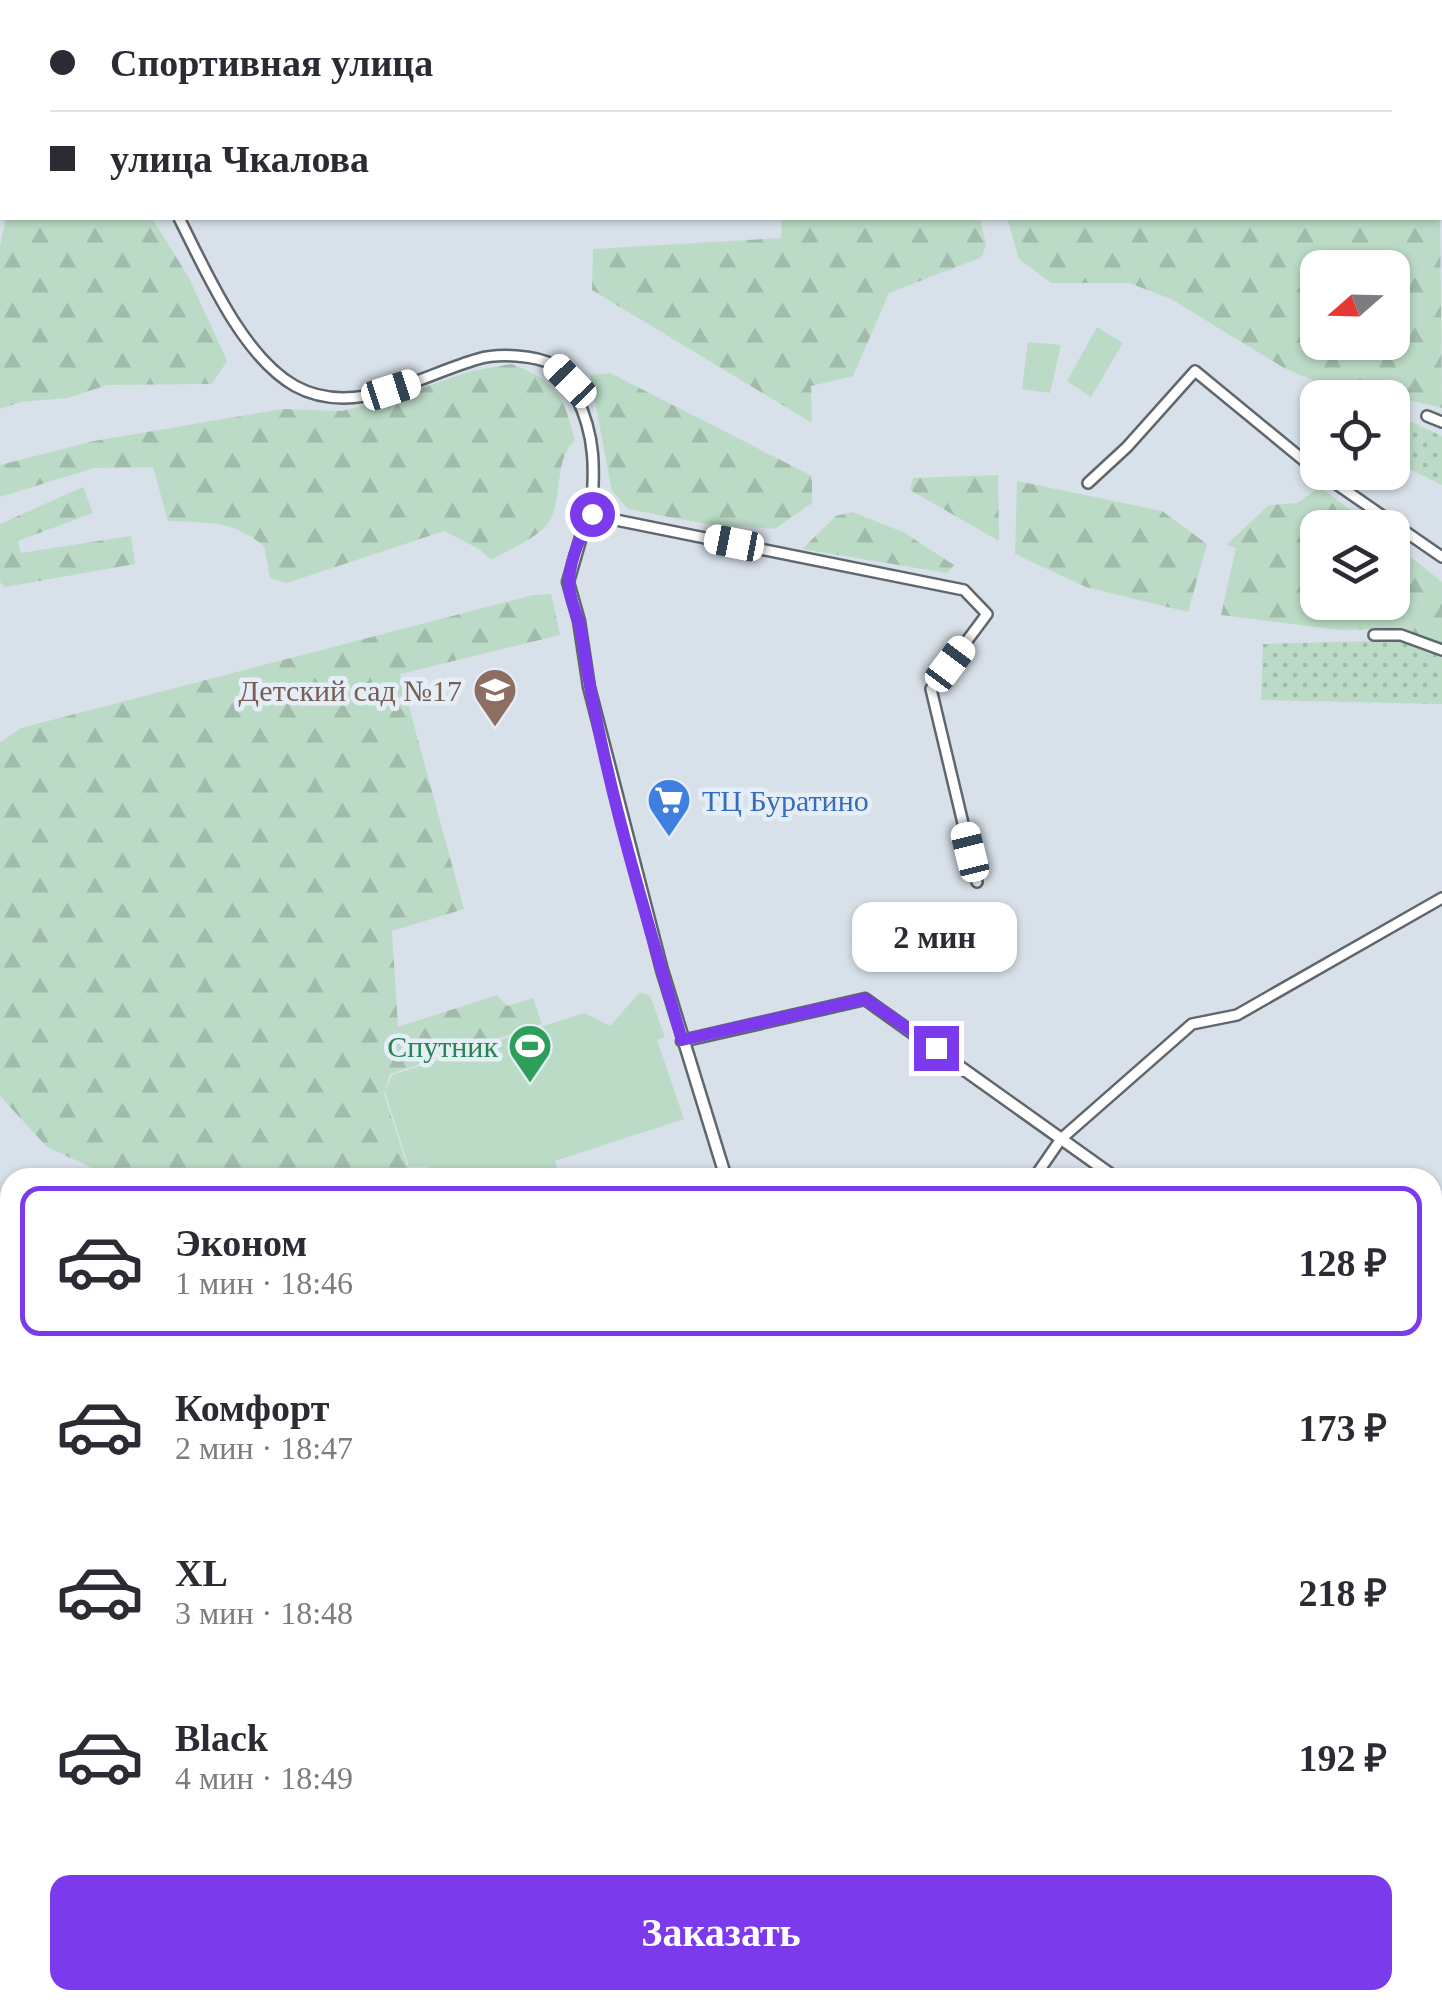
<!DOCTYPE html>
<html lang="ru">
<meta charset="utf-8">
<style>
body{margin:0;font-family:Georgia,serif;background:#f7f7f7;color:#2b2b33;height:100vh;display:flex;flex-direction:column;font-size:38px;white-space:nowrap}
*{box-sizing:border-box;margin:0}
p{font-size:32px;color:#7c7c81}
.icon{flex:none;width:55px;height:55px;fill:none;stroke:currentColor;stroke-width:2;stroke-linecap:round;stroke-linejoin:round}
.map{position:relative;flex:1;overflow:hidden}
.side{position:absolute;left:0px;top:1168px;width:1442px;height:842px;display:flex;flex-direction:column;background:#fff;border-radius:30px 30px 0 0;box-shadow:0 2px 8px #0004}
.side>*{flex:none}
.top-card{position:absolute;left:0px;top:0px;width:1442px;height:220px;box-shadow:0 2px 8px #0004;display:grid;align-content:center;height:220px;padding:0 50px;background:#fff}
.needle{width:65px;rotate:250deg}
.tools{position:absolute;left:1300px;top:250px;display:grid;gap:20px}
.tools a{display:grid;place-items:center;width:110px;height:110px;border-radius:20px;background:#fff;box-shadow:0 2px 8px #0004;font-size:50px}
.end{position:absolute;width:45px;height:45px;margin:-22px;border:12px solid #7c3aed;background:#fff;box-shadow:0 0 0 5px #fff}
.from{border-radius:50%}
.bubble{position:absolute;height:70px;border-radius:20px;background:#fff;box-shadow:0 2px 8px #0004;font-size:32px;font-weight:700;line-height:70px;text-align:center}
.car{position:absolute;width:30px;height:60px;margin:-30px -15px;border-radius:12px;box-shadow:0 0 8px 2px #0007;background:linear-gradient(#fff 24%,#345 0 40%,#fff 0 76%,#345 0 86%,#fff 0)}
.top-card b{display:flex;align-items:center;gap:35px;height:95px;font-size:38px}
.top-card b+b{border-top:2px solid #e1e1e2}
.top-card i{width:25px;height:25px;background:#2b2b33}
ul{padding:18px 0 0;list-style:none}
li{display:flex;align-items:center;gap:30px;height:150px;margin:0 20px 15px;padding:0 30px;border:5px solid transparent;border-radius:20px}
li div{flex:1}
li b{display:block;font-size:38px}
li em{font-style:normal;font-weight:700}
li.active{border-color:#7c3aed}
li>.icon{width:90px;height:90px;stroke-width:1.5}
.action{display:flex;gap:20px;margin-top:auto;padding:20px 50px}
.action a{flex:1;height:115px;border-radius:20px;background:#7c3aed;color:#fff;font-size:40px;font-weight:700;line-height:115px;text-align:center}
.map>svg:first-child{display:block}
</style>
<div class="map">
<svg width="1442" height="2009" viewBox="0 0 1442 2009">
<defs>
<pattern id="forest-firs" width="22" height="20" patternUnits="userSpaceOnUse" patternTransform="scale(2.5)"><rect width="22" height="20" fill="#bbdbc6"/><path d="M5 1l3.5 6h-7zM16 11l3.5 6h-7z" fill="#a1bcab"/></pattern>
<pattern id="garden-dots" width="8" height="8" patternUnits="userSpaceOnUse" patternTransform="scale(2.5)"><rect width="8" height="8" fill="#bbdbc6"/><path d="M2 2h.1M6 6h.1" fill="none" stroke="#a1bcab" stroke-width="1.8" stroke-linecap="round"/></pattern>
</defs>
<rect width="100%" height="100%" fill="#d8e1e9"/>
<path fill="url(#forest-firs)" fill-rule="evenodd" d="M 962,0 L 1372,0 L 1373,2 L 962,2 Z
M 1440,213 L 1442,408 L 1408,400 L 1394,416 L 1392,398 L 1352,397 L 1284,368 L 1171,299 L 1129,283 L 1051,283 L 1019,259 L 1007,218 L 1440,218 ZM 1318,268 L 1392,268 L 1392,342 L 1318,342 Z
M 6,218 L 152,218 L 189,278 L 227,361 L 212,384 L 107,385 L 68,398 L 21,402 L 0,409 L 0,246 Z
M 782,218 L 980,218 L 986,245 L 982,257 L 889,293 L 853,376 L 811,386 L 812,423 L 592,290 L 593,249 L 781,238 Z
M 512,364 C 559,384 562,392 575,440 C 551,463 566,503 545,527 C 535,538 505,552 491,560 L 479,549 L 444,531 L 287,583 L 270,578 L 264,546 C 232,520 208,523 168,521 L 153,467 L 94,468 L 0,497 L 0,465 L 94,441 L 283,409 L 342,411 L 401,395 L 472,371 Z
M 610,373 L 812,476 L 812,503 L 775,529 L 743,526 L 727,528 L 628,509 L 612,491 L 590,375 Z
M 998,475 L 999,541 L 910,490 L 913,478 Z
M 1017,481 L 1162,511 L 1207,544 L 1188,612 L 1086,587 L 1015,554 Z
M 83,487 L 93,513 L 18,541 L 21,553 L 131,536 L 135,564 L 5,587 L 0,582 L 0,524 Z
M 1320,487 L 1373,527 L 1318,528 L 1318,602 L 1392,602 L 1393,543 L 1442,582 L 1442,645 L 1399,629 L 1339,630 L 1221,615 L 1236,548 L 1226,545 L 1269,505 L 1297,503 Z
M 852,512 L 903,532 L 954,565 L 947,573 L 802,549 L 836,516 Z
M 551,594 L 560,635 L 400,674 L 464,909 L 392,931 L 398,1027 L 497,995 L 507,1006 L 533,998 L 542,1024 L 390,1074 L 384,1094 L 408,1168 L 427,1168 L 430,1177 L 112,1177 L 47,1147 L 0,1096 L 0,742 L 21,728 L 533,595 Z"/>
<path fill="#bbdbc6" d="M 1097,327 L 1123,343 L 1091,397 L 1067,381 Z
M 1028,342 L 1061,345 L 1050,393 L 1022,389 Z
M 640,992 L 650,996 L 665,1037 L 657,1040 L 684,1119 L 555,1161 L 558,1172 L 541,1177 L 503,1177 L 501,1174 L 490,1178 L 432,1177 L 428,1166 L 409,1167 L 385,1092 L 392,1075 L 584,1013 L 610,1026 Z"/>
<path fill="url(#garden-dots)" d="M 1401,417 L 1442,436 L 1442,485 L 1393,461 L 1393,422 Z
M 1405,640 L 1442,657 L 1442,704 L 1261,700 L 1263,644 Z"/>
<g fill="none" stroke-linecap="round" stroke-linejoin="round">
<defs>
<path id="minor" d="M 129,0 L 129,2
M 64,2 L 66,0
M 0,199 L 2,188
M 179,218 C 206,271 242,356 295,386 C 355,419 421,375 478,359 C 498,353 535,355 554,365 C 565,371 571,385 576,396 C 596,436 595,471 591,515 L 964,590 L 987,614 L 931,689 L 977,882
M 1427,416 L 1442,422
M 1319,472 L 1442,557
M 1088,483 L 1127,447 L 1195,371 L 1318,472
M 1374,635 L 1401,635 L 1442,650
M 1034,1178 L 1061,1139 L 1192,1024 L 1237,1015 L 1442,898
M 1432,1415 L 1442,1412
M 286,2000 L 289,2009
M 500,2000 L 503,2009
M 1023,2000 L 1025,2009
M 1379,2000 L 1385,2009
M 800,2009 L 827,2000
M 1299,2009 L 1341,2000"/>
<path id="major" d="M 591,515 L 583,530 L 568,582 L 579,621 L 589,687 L 662,970 L 726,1178
M 682,1041 L 865,999 L 1116,1178
M 0,1237 L 10,1244
M 0,1748 L 10,1778
M 81,2000 L 83,2009
M 791,2000 L 794,2009
M 1265,2000 L 1266,2009"/>
</defs>
<use href="#minor" stroke="#5f676e" stroke-width="14"/>
<use href="#major" stroke="#5f676e" stroke-width="15"/>
<use href="#minor" stroke="#fff" stroke-width="9"/>
<use href="#major" stroke="#fff" stroke-width="10"/>
</g>
<g fill="none" stroke-linecap="round" stroke-linejoin="round">
<path stroke="#7c3aed" stroke-width="12" d="M 592,514 C 581,533 571,558 569,579 C 567,595 578,615 581,631 C 600,767 644,909 682,1040 L 865,999 L 936,1048"/>
</g>
<defs>
<symbol id="school-pin" viewBox="-11 -11 22 30"><path d="M0 17L-7.5 6A9.5 9.5 0 1 1 7.5 6Z" fill="#8d6e63" stroke="#e5eef7"/><path d="M0-5L7-2L0 1L-7-2ZM-4 1L0 2.5L4 1V4Q0 6-4 4Z" fill="#fff"/></symbol>
<symbol id="supermarket-pin" viewBox="-11 -11 22 30"><path d="M0 17L-7.5 6A9.5 9.5 0 1 1 7.5 6Z" fill="#3f7fe0" stroke="#e5eef7"/><path d="M-6-5.5h2.5l.6 2H6L4.5 2H-2.5L-4.4-4H-6ZM-1.5 3.2a1.3 1.3 0 1 0 .1 0ZM3 3.2a1.3 1.3 0 1 0 .1 0Z" fill="#fff"/></symbol>
<symbol id="stadium-pin" viewBox="-11 -11 22 30"><path d="M0 17L-7.5 6A9.5 9.5 0 1 1 7.5 6Z" fill="#2e9e5b" stroke="#e5eef7"/><path d="M0-5a6.5 5 0 1 0 0 10a6.5 5 0 1 0 0-10ZM-3.5-1.8h7v3.6h-7Z" fill="#fff"/></symbol>
</defs>
<g fill-rule="evenodd">
<use href="#school-pin" x="470" y="665" width="50" height="68"/>
<use href="#supermarket-pin" x="644" y="775" width="50" height="68"/>
<use href="#stadium-pin" x="505" y="1021" width="50" height="68"/>
</g>
<g text-anchor="middle" dominant-baseline="central" stroke-width="9" stroke-linejoin="round" paint-order="stroke">
<g font-size="30" fill="#785e54" stroke="#e5eef7" text-anchor="end">
<text x="462" y="690">Детский сад №17</text>
</g>
<g font-size="30" fill="#366cbe" stroke="#e5eef7" text-anchor="start">
<text x="702" y="800">ТЦ Буратино</text>
</g>
<g font-size="30" fill="#27864d" stroke="#e5eef7" text-anchor="end">
<text x="498" y="1046">Спутник</text>
</g>
</g>
</svg>
<div class="tools">
<a><svg class="needle" viewBox="-14 -14 28 28"><path d="M0-13l5 13h-10z" fill="#e53935"/><path d="M0 13l5-13h-10z" fill="#7c7c81"/></svg></a>
<a><svg class="icon" aria-label="locate" viewBox="0 0 24 24"><circle cx="12" cy="12" r="6"/><path d="M12 2v4M12 18v4M2 12h4M18 12h4"/></svg></a>
<a><svg class="icon" aria-label="layers" viewBox="0 0 24 24"><path d="M12 4l9 5-9 5-9-5zM3 14l9 5 9-5"/></svg></a>
</div>
<i class="end from" style="left:592px;top:514px"></i>
<i class="end" style="left:936px;top:1048px"></i>
<div class="bubble" style="left:852px;top:902px;width:165px">2 мин</div>
<i class="car" style="left:570px;top:381px;rotate:316deg"></i>
<i class="car" style="left:391px;top:390px;rotate:72deg"></i>
<i class="car" style="left:734px;top:543px;rotate:281deg"></i>
<i class="car" style="left:950px;top:664px;rotate:37deg"></i>
<i class="car" style="left:970px;top:852px;rotate:346deg"></i>
<div class="top-card">
<b><i class="from"></i>Спортивная улица</b>
<b><i></i>улица Чкалова</b>
</div>
<section class="side">
<ul>
<li class="active"><svg class="icon" aria-label="car" viewBox="0 0 24 24"><path d="M5 17H2v-5l4-1 3-4h7l3 4 3 1v5h-3M9 17h6M6 11h13"/><circle cx="7" cy="17" r="2"/><circle cx="17" cy="17" r="2"/></svg><div><b>Эконом</b><p>1 мин · 18:46</p></div><em>128 ₽</em></li>
<li><svg class="icon" aria-label="car" viewBox="0 0 24 24"><path d="M5 17H2v-5l4-1 3-4h7l3 4 3 1v5h-3M9 17h6M6 11h13"/><circle cx="7" cy="17" r="2"/><circle cx="17" cy="17" r="2"/></svg><div><b>Комфорт</b><p>2 мин · 18:47</p></div><em>173 ₽</em></li>
<li><svg class="icon" aria-label="car" viewBox="0 0 24 24"><path d="M5 17H2v-5l4-1 3-4h7l3 4 3 1v5h-3M9 17h6M6 11h13"/><circle cx="7" cy="17" r="2"/><circle cx="17" cy="17" r="2"/></svg><div><b>XL</b><p>3 мин · 18:48</p></div><em>218 ₽</em></li>
<li><svg class="icon" aria-label="car" viewBox="0 0 24 24"><path d="M5 17H2v-5l4-1 3-4h7l3 4 3 1v5h-3M9 17h6M6 11h13"/><circle cx="7" cy="17" r="2"/><circle cx="17" cy="17" r="2"/></svg><div><b>Black</b><p>4 мин · 18:49</p></div><em>192 ₽</em></li>
</ul>
<div class="action"><a>Заказать</a></div>
</section>
</div>
